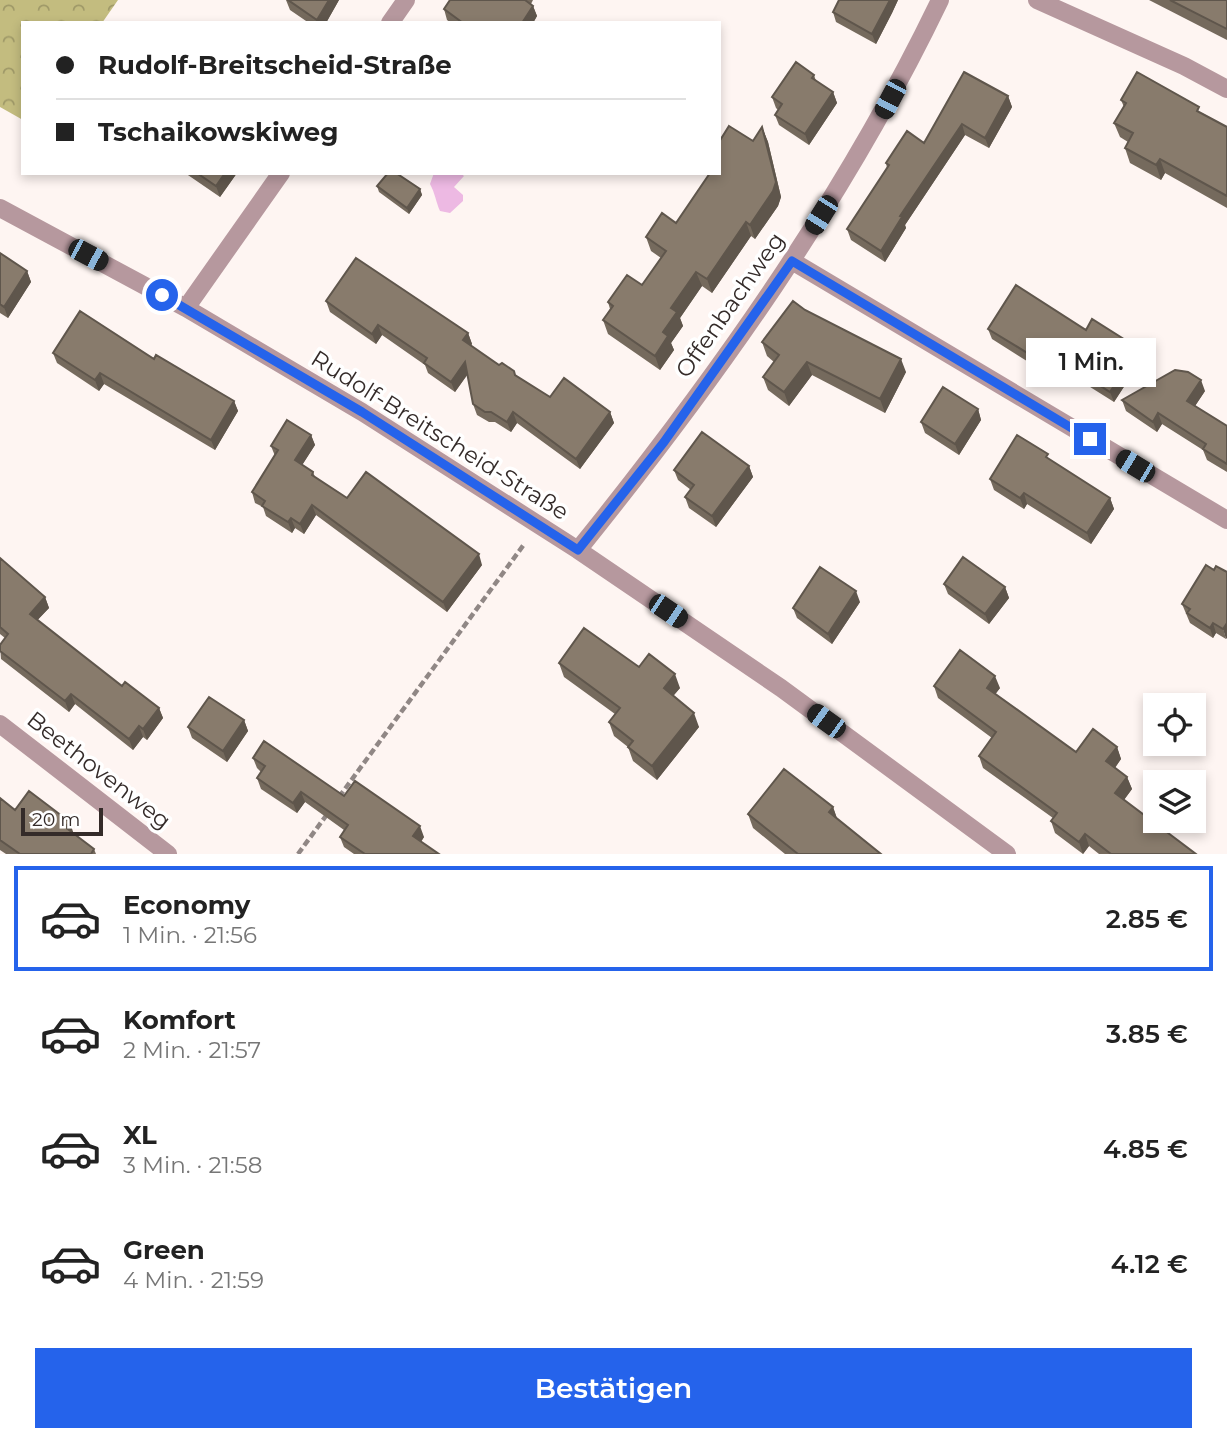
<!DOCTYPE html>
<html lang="de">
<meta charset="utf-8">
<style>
body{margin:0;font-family:Montserrat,sans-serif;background:#f6f6f6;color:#222;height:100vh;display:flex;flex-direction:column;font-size:26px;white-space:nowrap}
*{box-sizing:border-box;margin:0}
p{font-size:23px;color:#767676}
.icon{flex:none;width:38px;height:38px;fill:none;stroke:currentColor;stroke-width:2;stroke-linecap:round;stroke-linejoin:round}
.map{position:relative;height:854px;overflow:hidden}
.sheet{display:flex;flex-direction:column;background:#fff;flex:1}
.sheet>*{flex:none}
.guide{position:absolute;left:21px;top:21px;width:700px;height:154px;border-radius:0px;box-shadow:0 4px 10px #0003;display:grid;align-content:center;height:154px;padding:0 35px;background:#fff}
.fabs{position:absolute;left:1143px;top:693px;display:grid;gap:14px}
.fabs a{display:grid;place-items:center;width:63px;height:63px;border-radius:0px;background:#fff;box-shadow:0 4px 10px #0003;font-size:35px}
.scale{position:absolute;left:21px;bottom:18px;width:82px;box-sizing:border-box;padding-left:7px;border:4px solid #342b29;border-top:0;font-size:19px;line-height:24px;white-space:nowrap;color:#342b29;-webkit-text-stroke:5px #fff;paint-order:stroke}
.end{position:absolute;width:32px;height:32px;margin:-16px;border:9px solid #2563eb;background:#fff;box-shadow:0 0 0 4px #fff}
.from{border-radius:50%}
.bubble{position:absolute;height:49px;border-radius:0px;background:#fff;box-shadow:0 4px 10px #0003;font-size:23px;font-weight:600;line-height:49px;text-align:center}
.car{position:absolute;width:21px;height:42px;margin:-21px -10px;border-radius:9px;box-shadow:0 0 5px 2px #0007;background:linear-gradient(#222 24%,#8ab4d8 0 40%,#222 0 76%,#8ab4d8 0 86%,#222 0)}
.guide b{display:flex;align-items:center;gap:24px;height:66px;font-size:26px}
.guide b+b{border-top:2px solid #e0e0e0}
.guide i{width:18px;height:18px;background:#222}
ul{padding:12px 0 0;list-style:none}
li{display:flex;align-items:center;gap:21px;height:105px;margin:0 14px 10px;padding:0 21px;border:4px solid transparent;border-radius:0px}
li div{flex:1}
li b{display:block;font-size:26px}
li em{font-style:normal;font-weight:600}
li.on{border-color:#2563eb}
li>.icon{width:63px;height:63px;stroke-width:1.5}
.primary-button{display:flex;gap:14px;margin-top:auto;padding:14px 35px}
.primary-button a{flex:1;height:80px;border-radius:0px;background:#2563eb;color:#fff;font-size:28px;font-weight:600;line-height:80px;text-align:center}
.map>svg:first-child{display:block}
</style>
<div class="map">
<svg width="1227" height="854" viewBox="0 0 1227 854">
<defs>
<pattern id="forest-crowns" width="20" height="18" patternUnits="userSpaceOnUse" patternTransform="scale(1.75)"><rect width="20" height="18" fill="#c3bc7f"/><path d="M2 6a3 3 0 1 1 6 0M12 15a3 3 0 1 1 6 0" fill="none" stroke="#9f9968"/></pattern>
</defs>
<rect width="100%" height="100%" fill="#fef5f2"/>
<path fill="url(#forest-crowns)" d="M 0,0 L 118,0 L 102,23 L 23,23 L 23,120 L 0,107 Z"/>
<path fill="#edb9e3" d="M 434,173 L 460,173 L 464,176 L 454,187 L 463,195 L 463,201 L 450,213 L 440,211 C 436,202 435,193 430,184 Z"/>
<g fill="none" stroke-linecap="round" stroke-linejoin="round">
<path stroke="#908785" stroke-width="4.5" stroke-dasharray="7 3.5" stroke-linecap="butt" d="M 339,797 L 525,543
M 298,854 L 328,813"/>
<path stroke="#b6989e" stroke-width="18" d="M 1037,0 L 1184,66 L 1227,89
M 390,23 L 406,0
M 0,208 L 186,308 L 362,412 L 578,550 L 781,688 L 1007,854
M 792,261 L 1227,520
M 186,308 L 281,173
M 578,550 C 716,379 845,198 940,0
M 0,724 L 168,854"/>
</g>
<path fill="#756a5d" d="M 286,0 L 339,0 L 326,23 L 309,23 L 290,10 Z
M 450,0 L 533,0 L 531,4 L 533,6 L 537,16 L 533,23 L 451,23 L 447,20 L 444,9 Z
M 839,0 L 898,0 L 892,13 L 876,44 L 836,22 L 833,12 Z
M 1149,0 L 1227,0 L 1227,40 Z
M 814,75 L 816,81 L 833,92 L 837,103 L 809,145 L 779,125 L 775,115 L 778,110 L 776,108 L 772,97 Z
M 1008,96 L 1012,107 L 989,148 L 965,135 L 905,225 L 906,228 L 885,262 L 851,240 L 847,229 L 887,168 L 886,163 Z
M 1121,100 L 1202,113 L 1227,127 L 1227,208 L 1165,173 L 1161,180 L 1130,163 L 1125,148 L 1128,142 L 1120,137 L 1114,123 L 1124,107 Z
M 762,127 L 768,142 L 781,197 L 778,206 L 755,239 L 751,236 L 712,293 L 702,286 L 680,318 L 683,326 L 671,343 L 674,350 L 660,370 L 608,334 L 603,320 L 610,309 L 608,302 L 642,285 L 661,258 L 651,251 L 646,237 L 676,223 L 753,141 Z
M 185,173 L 237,173 L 220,197 Z
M 377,186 L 420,189 L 422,195 L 409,214 L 379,192 Z
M 0,253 L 27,271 L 31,282 L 8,318 L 0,313 Z
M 326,301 L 468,333 L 472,344 L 470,346 L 550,397 L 610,412 L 614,423 L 580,469 L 517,423 L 511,432 L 495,422 L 489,422 L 477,415 L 473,404 L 468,374 L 455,392 L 428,373 L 425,365 L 382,335 L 376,344 L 330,312 Z
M 805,310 L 906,372 L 885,413 L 812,375 L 789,406 L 768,390 L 763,377 L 774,362 L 767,356 L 762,342 Z
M 988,329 L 1086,330 L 1138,348 L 1142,359 L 1114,402 L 1044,358 L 1038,368 L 992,339 Z
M 53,353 L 154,359 L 234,401 L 238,411 L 215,450 L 104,384 L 99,391 L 57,363 Z
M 1205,391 L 1195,406 L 1227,426 L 1227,472 L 1207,460 L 1203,450 L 1162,424 L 1157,432 L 1126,411 L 1122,400 Z
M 978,409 L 981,420 L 959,455 L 925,433 L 921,422 Z
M 311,435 L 315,445 L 302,465 L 313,472 L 315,477 L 347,498 L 482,565 L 447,612 L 316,515 L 304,534 L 295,528 L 292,533 L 266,516 L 263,507 L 255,503 L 252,492 L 275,456 L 271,446 Z
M 1049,459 L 1110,498 L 1114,509 L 1091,544 L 1027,504 L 1024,509 L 994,490 L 990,479 Z
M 749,466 L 753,477 L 716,527 L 689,508 L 685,497 L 691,490 L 678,480 L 674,470 Z
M 0,558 L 45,597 L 49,608 L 37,620 L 122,686 L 159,708 L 163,718 L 147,740 L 143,737 L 133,750 L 75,704 L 69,712 L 1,659 L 0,645 L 5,638 L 0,634 Z
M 1206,565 L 1226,639 L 1216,633 L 1213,638 L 1190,623 L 1182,604 Z
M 944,584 L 1005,587 L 1009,598 L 989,624 L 948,594 Z
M 860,602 L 832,644 L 797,618 L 793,608 Z
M 559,663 L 639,667 L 680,688 L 673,696 L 699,727 L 657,780 L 633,761 L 628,747 L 614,736 L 609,722 L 615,714 L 564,677 Z
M 934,686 L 1000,688 L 995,694 L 1076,752 L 1117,747 L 1121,759 L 1115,768 L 1127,777 L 1132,789 L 1124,800 L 1196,854 L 1099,854 L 1089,846 L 1083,854 L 1055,833 L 1051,821 L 1053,818 L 983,768 L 979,756 L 992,738 L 938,698 Z
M 244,720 L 248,731 L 227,762 L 192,738 L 188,727 Z
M 253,758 L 344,796 L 424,837 L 421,842 L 439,854 L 354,854 L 344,847 L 340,837 L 344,830 L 305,802 L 297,813 L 261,789 L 257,778 L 261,772 L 257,768 Z
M 0,798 L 15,810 L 74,834 L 94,849 L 96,854 L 6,854 L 0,850 Z
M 833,807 L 837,819 L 881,854 L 785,854 L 753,828 L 748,814 Z"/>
<path fill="#5f564c" d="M 329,0 L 339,0 L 326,23 L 318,23 L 317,20 Z
M 890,0 L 898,0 L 892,13 L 876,44 L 872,34 Z
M 533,6 L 537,16 L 533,23 L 522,23 Z
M 833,92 L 837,103 L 809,145 L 805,134 Z
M 1008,96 L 1012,107 L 989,148 L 985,138 Z
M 962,124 L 965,135 L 905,225 L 906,228 L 885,262 L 881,251 L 900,216 Z
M 762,127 L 768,142 L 781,197 L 778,206 L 755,239 L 750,225 Z
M 1160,159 L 1165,173 L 1161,180 L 1156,165 Z
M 225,173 L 237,173 L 220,197 L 216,186 Z
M 420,189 L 422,195 L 409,214 L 407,208 Z
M 746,222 L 751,236 L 712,293 L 707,279 Z
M 27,271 L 31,282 L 8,318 L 4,307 Z
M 696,272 L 702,286 L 680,318 L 683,326 L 671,343 L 674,350 L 660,370 L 655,356 L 671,308 Z
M 378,325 L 382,335 L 376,344 L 372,334 Z
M 468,333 L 472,344 L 467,351 L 463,340 Z
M 1040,347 L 1044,358 L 1038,368 L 1034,357 Z
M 1138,348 L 1142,359 L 1114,402 L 1110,392 Z
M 901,359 L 906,372 L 885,413 L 880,399 Z
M 465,362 L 469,372 L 455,392 L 451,382 Z
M 807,362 L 812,375 L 789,406 L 784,392 Z
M 100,373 L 104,384 L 99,391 L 95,380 Z
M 1201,380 L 1205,391 L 1191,412 L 1187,401 Z
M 234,401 L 238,411 L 215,450 L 211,440 Z
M 978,409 L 981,420 L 959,455 L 955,444 Z
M 513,412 L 517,423 L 511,432 L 507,422 Z
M 610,412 L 614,423 L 580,469 L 576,459 Z
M 1158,413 L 1162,424 L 1157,432 L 1153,422 Z
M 311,435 L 315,445 L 299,470 L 295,460 Z
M 749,466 L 753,477 L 716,527 L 712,516 Z
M 1024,493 L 1027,504 L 1024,509 L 1020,498 Z
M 1110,498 L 1114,509 L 1091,544 L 1087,533 Z
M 312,505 L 316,515 L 304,534 L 300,524 Z
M 291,518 L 295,528 L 292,533 L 288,522 Z
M 479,554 L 482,565 L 447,612 L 443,602 Z
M 1005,587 L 1009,598 L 989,624 L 985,614 Z
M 856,591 L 860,602 L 832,644 L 828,634 Z
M 45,597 L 49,608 L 33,625 L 30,614 Z
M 1213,623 L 1216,633 L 1213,638 L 1210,628 Z
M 1227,623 L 1227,638 L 1226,639 L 1223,629 Z
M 675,674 L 680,688 L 668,702 L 664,688 Z
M 995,676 L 1000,688 L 991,700 L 987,688 Z
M 71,694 L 75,704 L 69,712 L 65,701 Z
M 159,708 L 163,718 L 147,740 L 143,729 Z
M 694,713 L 699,727 L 657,780 L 652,766 Z
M 244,720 L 248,731 L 227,762 L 223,751 Z
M 139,726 L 143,737 L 133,750 L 129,739 Z
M 1117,747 L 1121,759 L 1111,773 L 1106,761 Z
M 1127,777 L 1132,789 L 1120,805 L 1115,793 Z
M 301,792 L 305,802 L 297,813 L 293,803 Z
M 833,807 L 838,821 L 829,812 Z
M 70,822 L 74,835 L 65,827 Z
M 420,826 L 424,837 L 417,847 L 413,836 Z
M 1085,834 L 1089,846 L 1083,854 L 1079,842 Z"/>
<path fill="#887b6c" stroke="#5f564c" stroke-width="2" d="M 288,0 L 329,0 L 317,20 Z
M 450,0 L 525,0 L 533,6 L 522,23 L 463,23 L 444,9 Z
M 839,0 L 890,0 L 872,34 L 833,12 Z
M 1170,0 L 1227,0 L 1227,29 Z
M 796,62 L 814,75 L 812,78 L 833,92 L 805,134 L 775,115 L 782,104 L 772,97 Z
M 964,72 L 1008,96 L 985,138 L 962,124 L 900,216 L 902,217 L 881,251 L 847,229 L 889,165 L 886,163 L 907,131 L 924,143 Z
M 1137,72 L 1199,107 L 1197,111 L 1227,127 L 1227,196 L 1160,159 L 1156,165 L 1125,148 L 1133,133 L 1114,123 L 1126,103 L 1121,100 Z
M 729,126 L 753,141 L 762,127 L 776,182 L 773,191 L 750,225 L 746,222 L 707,279 L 696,272 L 671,308 L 677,312 L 663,332 L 668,336 L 655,356 L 603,320 L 613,306 L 608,302 L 627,275 L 642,285 L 666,251 L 646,237 L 662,213 L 676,223 L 710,173 L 719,173 L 719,142 Z
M 197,173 L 225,173 L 216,186 Z
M 388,173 L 396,173 L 420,189 L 407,208 L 377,186 Z
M 0,253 L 27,271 L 4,307 L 0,304 Z
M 356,258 L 468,333 L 463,340 L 499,365 L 502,363 L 514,371 L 515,375 L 550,397 L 564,378 L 610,412 L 576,459 L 513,412 L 507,422 L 491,412 L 485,412 L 473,404 L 465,362 L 451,382 L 424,363 L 427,358 L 378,325 L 372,334 L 326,301 Z
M 1016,285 L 1086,330 L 1092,319 L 1138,348 L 1110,392 L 1040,347 L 1034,357 L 988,329 Z
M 793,301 L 805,310 L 901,359 L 880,399 L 807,362 L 784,392 L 763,377 L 779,355 L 762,342 Z
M 80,311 L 154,359 L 156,355 L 234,401 L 211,440 L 100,373 L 95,380 L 53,353 Z
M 1175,370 L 1188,372 L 1201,380 L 1187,401 L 1227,426 L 1227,464 L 1203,449 L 1206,444 L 1158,413 L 1153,422 L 1122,400 Z
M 943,387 L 978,409 L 955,444 L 921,422 Z
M 287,420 L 311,435 L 295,460 L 313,472 L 312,475 L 347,498 L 366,472 L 479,554 L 443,602 L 312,505 L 300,524 L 291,518 L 288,522 L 262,506 L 265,501 L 252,492 L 278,450 L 271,446 Z
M 702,432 L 749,466 L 712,516 L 685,497 L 694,485 L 674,470 Z
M 1017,435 L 1048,454 L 1046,457 L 1110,498 L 1087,533 L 1024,493 L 1020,498 L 990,479 Z
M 963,557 L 1005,587 L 985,614 L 944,584 Z
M 0,558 L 45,597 L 30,614 L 122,686 L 125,682 L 159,708 L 143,729 L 139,726 L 129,739 L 71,694 L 65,701 L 0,651 L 0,645 L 8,634 L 0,627 Z
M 1206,565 L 1214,570 L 1216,566 L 1227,572 L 1227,623 L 1223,629 L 1213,623 L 1210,628 L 1187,613 L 1190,609 L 1182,604 Z
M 820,567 L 856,591 L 828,634 L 793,608 Z
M 584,628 L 639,667 L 649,654 L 675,674 L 664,688 L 694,713 L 652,766 L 628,747 L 633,741 L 609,722 L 620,708 L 559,663 Z
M 960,650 L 995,676 L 987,688 L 1076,752 L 1093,729 L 1117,747 L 1106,761 L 1127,777 L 1115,793 L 1196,854 L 1111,854 L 1085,834 L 1079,842 L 1051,821 L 1057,813 L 979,756 L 996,732 L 934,686 Z
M 209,697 L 244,720 L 223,751 L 188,727 Z
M 264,741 L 344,796 L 355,781 L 420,826 L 413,836 L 439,854 L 365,854 L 340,837 L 348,825 L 301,792 L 293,803 L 257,778 L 265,766 L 253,758 Z
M 784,769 L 833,807 L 829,812 L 881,854 L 798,854 L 748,814 Z
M 29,791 L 70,822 L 65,827 L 94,849 L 91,854 L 20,854 L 0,840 L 0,798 L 15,810 Z"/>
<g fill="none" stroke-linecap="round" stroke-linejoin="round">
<path stroke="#2563eb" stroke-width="9" d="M 162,295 L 362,412 L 578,550 L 664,442 L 792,261 L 1090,439"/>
</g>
<g text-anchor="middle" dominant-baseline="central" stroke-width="7" stroke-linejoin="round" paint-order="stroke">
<g font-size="23" fill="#342b29" stroke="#fff">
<text transform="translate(730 305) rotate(-55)">Offenbachweg</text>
<text transform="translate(440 435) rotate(32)">Rudolf-Breitscheid-Straße</text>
<text transform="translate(99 770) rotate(38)">Beethovenweg</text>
</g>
</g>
</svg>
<div class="fabs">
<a><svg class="icon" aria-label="locate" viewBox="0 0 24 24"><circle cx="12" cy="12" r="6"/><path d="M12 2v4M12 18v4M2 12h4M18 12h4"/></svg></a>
<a><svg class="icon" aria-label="layers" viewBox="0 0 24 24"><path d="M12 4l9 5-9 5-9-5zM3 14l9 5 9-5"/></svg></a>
</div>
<div class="scale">20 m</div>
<i class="end from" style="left:162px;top:295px"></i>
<i class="end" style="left:1090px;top:439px"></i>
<div class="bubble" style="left:1026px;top:338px;width:130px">1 Min.</div>
<i class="car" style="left:890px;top:99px;rotate:208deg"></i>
<i class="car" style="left:821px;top:215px;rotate:212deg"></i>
<i class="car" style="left:88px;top:255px;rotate:118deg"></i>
<i class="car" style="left:1135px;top:466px;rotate:301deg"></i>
<i class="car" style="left:668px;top:611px;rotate:124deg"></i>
<i class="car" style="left:826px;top:721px;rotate:306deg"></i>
<div class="guide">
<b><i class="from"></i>Rudolf-Breitscheid-Straße</b>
<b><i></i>Tschaikowskiweg</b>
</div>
</div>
<section class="sheet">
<ul>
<li class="on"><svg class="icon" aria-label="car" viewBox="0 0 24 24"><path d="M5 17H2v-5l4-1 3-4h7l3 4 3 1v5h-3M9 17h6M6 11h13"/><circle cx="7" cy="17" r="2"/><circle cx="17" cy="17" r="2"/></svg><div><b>Economy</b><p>1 Min. · 21:56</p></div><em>2.85 €</em></li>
<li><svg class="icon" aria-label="car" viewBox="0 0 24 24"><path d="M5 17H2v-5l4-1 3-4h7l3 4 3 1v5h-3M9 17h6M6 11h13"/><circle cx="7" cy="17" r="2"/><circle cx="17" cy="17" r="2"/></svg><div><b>Komfort</b><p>2 Min. · 21:57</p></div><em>3.85 €</em></li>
<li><svg class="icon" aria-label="car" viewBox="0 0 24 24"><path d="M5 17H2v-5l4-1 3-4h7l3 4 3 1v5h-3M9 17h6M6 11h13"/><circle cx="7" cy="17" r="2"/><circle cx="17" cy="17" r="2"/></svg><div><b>XL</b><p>3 Min. · 21:58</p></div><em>4.85 €</em></li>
<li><svg class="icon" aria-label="car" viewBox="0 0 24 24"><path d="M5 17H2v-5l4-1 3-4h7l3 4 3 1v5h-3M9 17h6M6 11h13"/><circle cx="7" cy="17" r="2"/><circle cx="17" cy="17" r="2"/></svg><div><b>Green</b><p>4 Min. · 21:59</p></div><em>4.12 €</em></li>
</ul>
<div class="primary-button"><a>Bestätigen</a></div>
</section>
